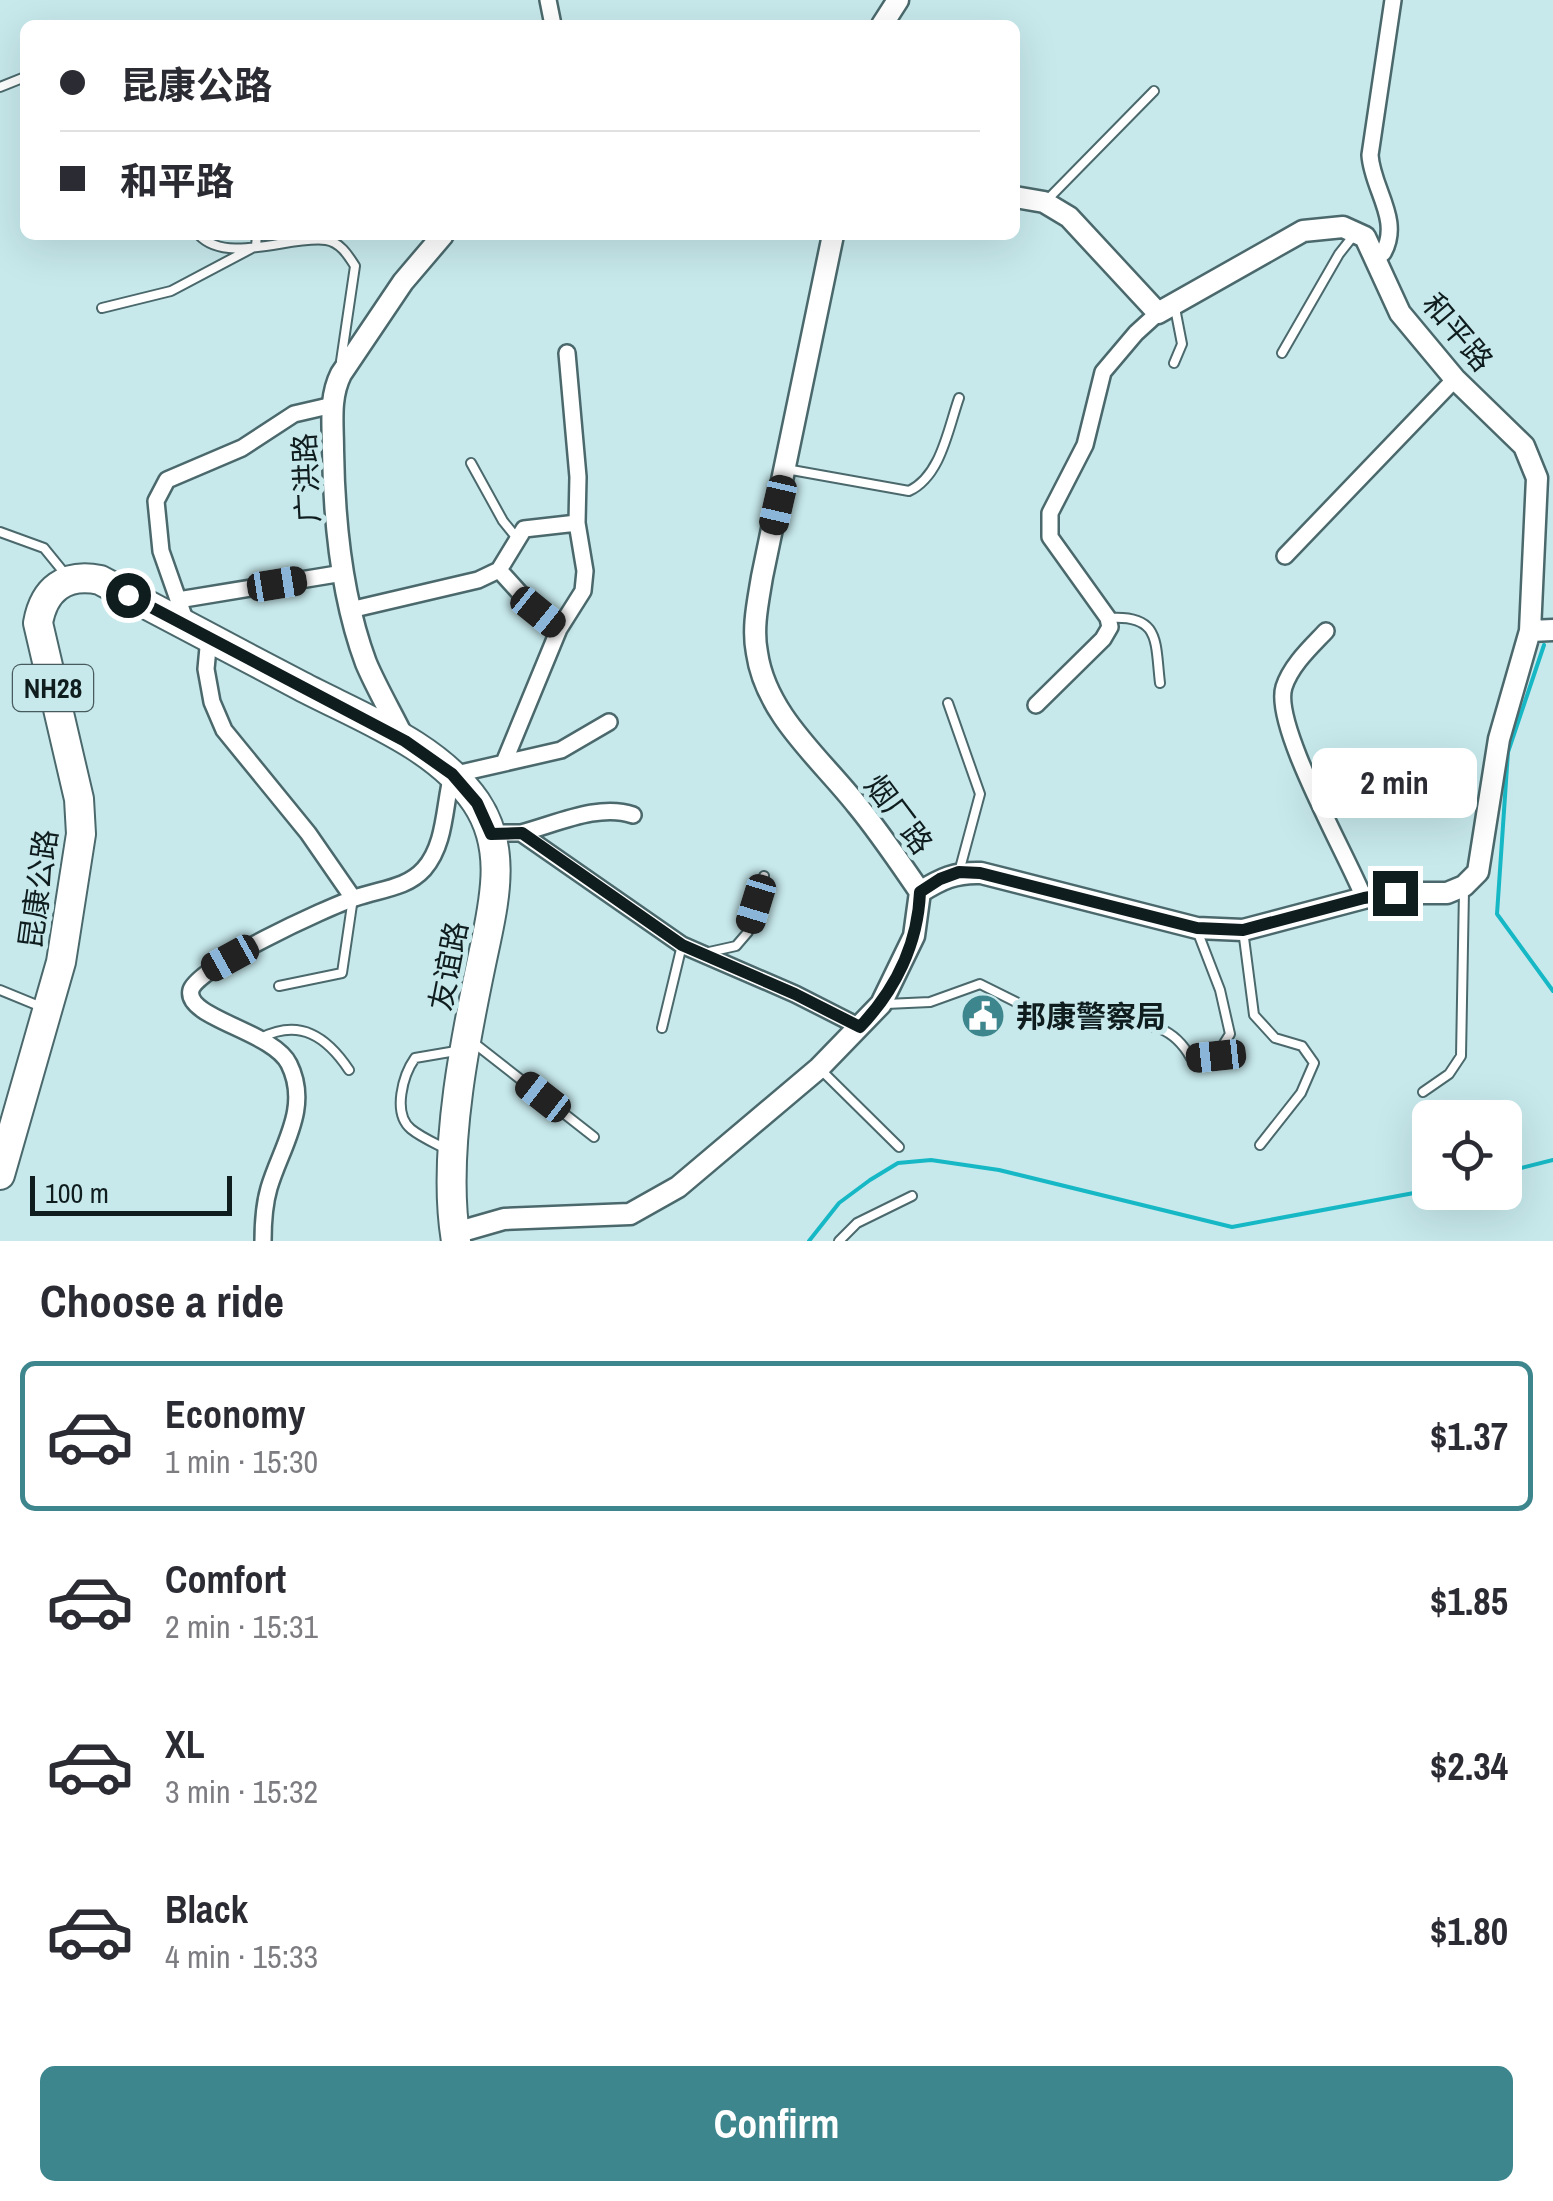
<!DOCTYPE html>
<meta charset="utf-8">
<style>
body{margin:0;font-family:"Archivo Narrow","Noto Sans SC",sans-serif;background:#f7f7f7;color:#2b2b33;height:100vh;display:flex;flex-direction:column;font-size:38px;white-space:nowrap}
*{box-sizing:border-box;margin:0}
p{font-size:32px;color:#7c7c81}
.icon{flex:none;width:55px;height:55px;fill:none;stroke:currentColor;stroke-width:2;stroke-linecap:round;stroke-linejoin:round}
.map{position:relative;height:1241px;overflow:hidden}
.drawer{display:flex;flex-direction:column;background:#fff;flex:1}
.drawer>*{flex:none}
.guide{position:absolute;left:20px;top:20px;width:1000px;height:220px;border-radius:15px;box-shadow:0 10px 40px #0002;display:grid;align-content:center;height:220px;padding:0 40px;background:#fff}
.fabs{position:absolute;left:1412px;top:1100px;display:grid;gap:20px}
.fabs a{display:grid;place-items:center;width:110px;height:110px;border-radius:15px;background:#fff;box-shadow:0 10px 40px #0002;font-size:50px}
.scale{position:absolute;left:30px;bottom:25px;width:202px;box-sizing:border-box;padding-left:10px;border:5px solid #101d1e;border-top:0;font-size:28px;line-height:35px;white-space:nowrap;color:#101d1e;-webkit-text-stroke:8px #c7e9ec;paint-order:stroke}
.end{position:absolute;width:45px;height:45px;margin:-22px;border:12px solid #101d1e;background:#fff;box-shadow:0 0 0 5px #fff}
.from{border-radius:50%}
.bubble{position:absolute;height:70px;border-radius:15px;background:#fff;box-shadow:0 10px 40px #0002;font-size:32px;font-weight:800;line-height:70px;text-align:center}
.car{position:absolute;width:30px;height:60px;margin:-30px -15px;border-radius:12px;box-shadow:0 0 8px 2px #0007;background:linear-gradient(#222 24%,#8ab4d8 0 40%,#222 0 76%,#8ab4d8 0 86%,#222 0)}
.guide b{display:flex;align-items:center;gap:35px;height:95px;font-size:38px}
.guide b+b{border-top:2px solid #e1e1e2}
.guide i{width:25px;height:25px;background:#2b2b33}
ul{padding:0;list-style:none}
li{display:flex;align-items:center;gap:30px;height:150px;margin:0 20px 15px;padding:0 20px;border:5px solid transparent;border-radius:15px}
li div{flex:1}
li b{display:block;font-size:38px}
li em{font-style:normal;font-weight:800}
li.current{border-color:#3e868d}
li>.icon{width:90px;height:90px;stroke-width:1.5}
h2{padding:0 40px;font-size:45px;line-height:120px}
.action{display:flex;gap:20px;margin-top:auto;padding:20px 40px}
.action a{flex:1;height:115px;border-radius:15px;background:#3e868d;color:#fff;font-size:40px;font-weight:800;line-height:115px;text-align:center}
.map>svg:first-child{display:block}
</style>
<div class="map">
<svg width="1553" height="1241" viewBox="0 0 1553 1241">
<rect width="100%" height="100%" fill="#c7e9ec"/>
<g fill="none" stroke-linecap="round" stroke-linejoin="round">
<path stroke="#17b8c5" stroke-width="4" d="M 1544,645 L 1508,752 L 1497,914 L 1553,991
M 1505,1172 L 1553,1160
M 809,1241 L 839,1203 L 870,1180 L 898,1163 L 931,1160 L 999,1170 L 1232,1227 L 1430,1190"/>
<defs>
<path id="lane" d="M 0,87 L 25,77
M 1048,199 L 1154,91
M 199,235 C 227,265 291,235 326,240 C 340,242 348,255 355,266 L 341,361
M 102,308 L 171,291 L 256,246 L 257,235
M 1282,353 L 1339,254 L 1354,235
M 1174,363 L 1182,344 L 1175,308
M 471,463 L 503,521 L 516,537
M 786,469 L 909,491 C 941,476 948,429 959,398
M 0,532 L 44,548 L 66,575
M 1108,618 C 1161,614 1155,642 1160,683
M 948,703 L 980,794 L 959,872
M 1243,930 L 1254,1015 L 1275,1038 L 1302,1046 L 1314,1063 L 1301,1093 L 1260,1145
M 709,952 L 736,946 L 748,932 L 764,876
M 279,986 L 342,973 L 353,898
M 0,990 L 44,1008
M 886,1004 L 930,1002 L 980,984 L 1038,1013
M 1101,1021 C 1141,1025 1169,1019 1191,1058 L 1216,1056 L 1230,1034 L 1220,990 L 1198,933
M 662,1028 L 682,945
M 261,1038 C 300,1018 327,1037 349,1070
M 474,1043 L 594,1137
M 819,1068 L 899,1147
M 1423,1092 L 1449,1074 L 1461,1056 L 1464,890
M 448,1150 C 437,1144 422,1138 411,1129 C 392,1113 403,1075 415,1058 L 456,1051
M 839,1241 L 857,1223 L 912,1196"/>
<path id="street" d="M 548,0 L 553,25
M 1376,257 L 1383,253 C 1402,220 1372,189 1370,155 L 1393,0
M 1285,556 L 1455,379
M 499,570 L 538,613 L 559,629
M 178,600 L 343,573
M 350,610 L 478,580 L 499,570 L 524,529 L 577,523 L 578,477 L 567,353
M 187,625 L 161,551 L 156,501 L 167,480 L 242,448 L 294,414 L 333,405
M 1326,631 C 1311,647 1291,665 1284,687 C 1272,725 1347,855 1364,898
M 209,637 L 206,669 L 212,702 L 224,730 L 308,833 L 353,898
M 1036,705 L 1103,639 L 1110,627 L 1108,618 L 1050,537 L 1050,513 L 1085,445 L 1103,372 L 1136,333 L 1158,313
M 505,760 L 559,629 L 583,591 L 585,571 L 577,523
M 491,833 L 521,833 L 682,945 L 795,994 L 860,1027
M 521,833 C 556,824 599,803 633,815
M 263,1241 C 263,1223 264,1205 269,1188 C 281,1147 311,1108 289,1064 C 273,1031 184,1018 191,990 C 197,967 328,907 355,898 C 379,889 406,889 424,869 C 446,844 444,805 452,775 L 561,750 L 609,722"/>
<path id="secondary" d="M 882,25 L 898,0
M 1530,631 L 1553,630
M 404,739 C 392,714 377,689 366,663 C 341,596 334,521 333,450 C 333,424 329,398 341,374 L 403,282 L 443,235
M 920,892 C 941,879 955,872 981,873 L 1197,928 L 1243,930 L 1364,898 L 1395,893 L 1447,893 L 1464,886 L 1478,872 L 1499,739 L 1530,631 L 1537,478 L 1524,446 L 1455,379 L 1400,313 L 1365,237 L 1343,227 L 1303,231 L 1158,313 L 1069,217 L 1044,202 L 1015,197
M 455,1233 L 504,1219 L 630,1214 L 678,1187 L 819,1068 L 881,1004 L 914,936 L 920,892 C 900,863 880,833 857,805 C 821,759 766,715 757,653 C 752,628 758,602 762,577 L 833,235"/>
<path id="highway" d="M 0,1175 L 61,962 L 81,834 L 79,799 L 38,623 C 44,589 65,573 100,580 C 167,615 234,651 301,686 C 360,717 437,745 476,802 C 505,845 496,893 486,941 C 467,1029 441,1152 456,1241"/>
</defs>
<use href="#lane" stroke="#4b696c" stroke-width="12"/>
<use href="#street" stroke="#4b696c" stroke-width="20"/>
<use href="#secondary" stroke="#4b696c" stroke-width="25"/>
<use href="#highway" stroke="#4b696c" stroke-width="32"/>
<use href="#lane" stroke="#fff" stroke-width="8"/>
<use href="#street" stroke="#fff" stroke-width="15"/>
<use href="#secondary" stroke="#fff" stroke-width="20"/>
<use href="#highway" stroke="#fff" stroke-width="28"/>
</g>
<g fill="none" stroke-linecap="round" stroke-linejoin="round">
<path stroke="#101d1e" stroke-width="12" d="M 128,595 L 405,741 L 452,774 L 477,803 L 491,834 L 522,833 L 682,945 L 795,994 L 860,1027 C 895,990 918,944 920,892 L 940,879 L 959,872 L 980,873 L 1197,928 L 1243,930 L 1364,898 L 1395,893"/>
</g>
<defs>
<symbol id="civic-disc" viewBox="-11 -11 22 22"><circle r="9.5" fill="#3e868d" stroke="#c7e9ec"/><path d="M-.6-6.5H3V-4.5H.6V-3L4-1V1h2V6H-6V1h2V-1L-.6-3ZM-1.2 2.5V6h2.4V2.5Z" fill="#fff"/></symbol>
</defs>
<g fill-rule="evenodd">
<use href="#civic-disc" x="958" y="991" width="50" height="50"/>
</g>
<g text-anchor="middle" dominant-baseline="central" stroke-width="10" stroke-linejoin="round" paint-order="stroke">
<rect fill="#c7e9ec" stroke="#475a5c" stroke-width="2.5" x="13" y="665" width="80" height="46" rx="8"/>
<g font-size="28" font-weight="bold" fill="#101d1e">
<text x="53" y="688">NH28</text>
</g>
<g font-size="30" fill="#101d1e" stroke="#c7e9ec">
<text transform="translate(1458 332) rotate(50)">和平路</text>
<text transform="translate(306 478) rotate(-93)">广洪路</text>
<text transform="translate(899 814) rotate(53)">烟厂路</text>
<text transform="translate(38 889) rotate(-82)">昆康公路</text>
<text transform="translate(448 966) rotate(-79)">友谊路</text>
</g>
<g font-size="30" font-weight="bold" fill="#101d1e" stroke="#c7e9ec" text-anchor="start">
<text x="1016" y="1016">邦康警察局</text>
</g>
</g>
</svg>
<div class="fabs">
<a><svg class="icon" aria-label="locate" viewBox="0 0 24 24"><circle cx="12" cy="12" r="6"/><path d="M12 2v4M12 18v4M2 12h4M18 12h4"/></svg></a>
</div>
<div class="scale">100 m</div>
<i class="end from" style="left:128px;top:595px"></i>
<i class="end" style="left:1395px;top:893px"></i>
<div class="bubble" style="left:1312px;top:748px;width:165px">2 min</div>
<i class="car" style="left:778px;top:505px;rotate:193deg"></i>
<i class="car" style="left:277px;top:584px;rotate:81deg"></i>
<i class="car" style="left:538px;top:612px;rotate:129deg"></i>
<i class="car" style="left:756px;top:904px;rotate:197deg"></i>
<i class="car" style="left:230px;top:958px;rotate:241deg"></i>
<i class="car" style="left:1216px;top:1056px;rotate:264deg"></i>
<i class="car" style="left:543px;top:1097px;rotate:308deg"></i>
<div class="guide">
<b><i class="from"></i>昆康公路</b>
<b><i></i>和平路</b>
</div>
</div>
<section class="drawer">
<h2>Choose a ride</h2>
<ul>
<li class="current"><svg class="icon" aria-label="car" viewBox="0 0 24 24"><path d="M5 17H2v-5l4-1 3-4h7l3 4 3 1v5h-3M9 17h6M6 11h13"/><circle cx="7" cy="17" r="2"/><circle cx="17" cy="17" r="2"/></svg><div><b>Economy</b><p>1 min · 15:30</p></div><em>$1.37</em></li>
<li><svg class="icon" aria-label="car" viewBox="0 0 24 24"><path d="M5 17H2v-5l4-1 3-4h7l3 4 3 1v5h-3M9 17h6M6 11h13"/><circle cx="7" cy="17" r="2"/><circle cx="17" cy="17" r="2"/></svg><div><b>Comfort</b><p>2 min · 15:31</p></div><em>$1.85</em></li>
<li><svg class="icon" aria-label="car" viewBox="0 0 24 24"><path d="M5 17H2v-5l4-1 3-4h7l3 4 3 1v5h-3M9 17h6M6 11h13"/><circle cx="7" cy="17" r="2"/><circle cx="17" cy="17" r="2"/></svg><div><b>XL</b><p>3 min · 15:32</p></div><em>$2.34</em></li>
<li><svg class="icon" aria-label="car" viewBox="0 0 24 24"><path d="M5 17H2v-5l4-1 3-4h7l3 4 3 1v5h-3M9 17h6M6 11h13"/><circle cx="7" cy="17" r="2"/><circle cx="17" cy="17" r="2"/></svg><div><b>Black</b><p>4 min · 15:33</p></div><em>$1.80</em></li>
</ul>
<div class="action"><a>Confirm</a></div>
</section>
